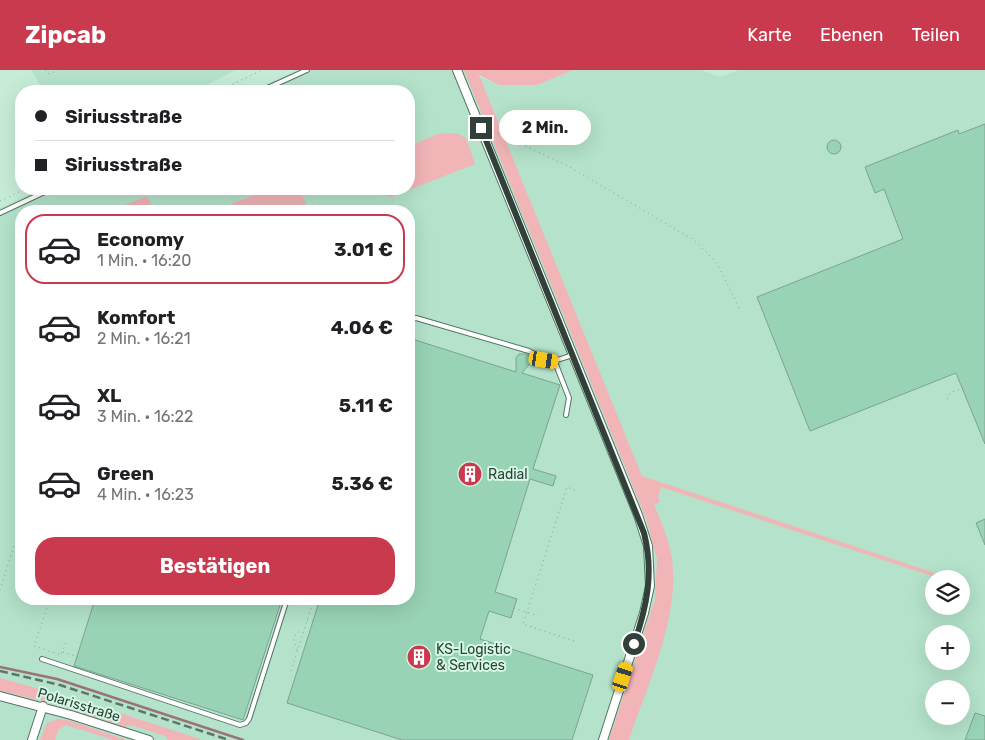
<!DOCTYPE html>
<html lang="de">
<meta charset="utf-8">
<style>
body{margin:0;font-family:Rubik,sans-serif;background:#f2f2f2;color:#202124;height:100vh;display:flex;flex-direction:column;font-size:19px;white-space:nowrap}
*{box-sizing:border-box;margin:0}
p{font-size:16px;color:#757577}
.icon{flex:none;width:28px;height:28px;fill:none;stroke:currentColor;stroke-width:2;stroke-linecap:round;stroke-linejoin:round}
.map{position:relative;flex:1;overflow:hidden}
.drawer{position:absolute;left:15px;top:135px;width:400px;height:400px;display:flex;flex-direction:column;background:#fff;border-radius:20px;box-shadow:0 5px 20px #0002}
.drawer>*{flex:none}
.guide{position:absolute;left:15px;top:15px;width:400px;height:110px;border-radius:20px;box-shadow:0 5px 20px #0002;display:grid;align-content:center;height:110px;padding:0 20px;background:#fff}
.controls{position:absolute;left:925px;top:500px;display:grid;gap:10px}
.controls a{display:grid;place-items:center;width:45px;height:45px;border-radius:50%;background:#fff;box-shadow:0 5px 20px #0002;font-size:25px}
.end{position:absolute;width:22px;height:22px;margin:-11px;border:6px solid #314038;background:#fff;box-shadow:0 0 0 2px #fff}
.from{border-radius:50%}
.bubble{position:absolute;height:35px;border-radius:18px;background:#fff;box-shadow:0 5px 20px #0002;font-size:16px;font-weight:700;line-height:35px;text-align:center}
.car{position:absolute;width:15px;height:30px;margin:-15px -8px;border-radius:6px;box-shadow:0 0 4px 1px #0007;background:linear-gradient(#f5c518 24%,#345 0 40%,#f5c518 0 76%,#345 0 86%,#f5c518 0)}
.guide b{display:flex;align-items:center;gap:18px;height:48px;font-size:19px}
.guide b+b{border-top:1px solid #e0e0e0}
.guide i{width:12px;height:12px;background:#202124}
ul{padding:9px 0 0;list-style:none}
li{display:flex;align-items:center;gap:15px;height:70px;margin:0 10px 8px;padding:0 10px;border:2px solid transparent;border-radius:20px}
li div{flex:1}
li b{display:block;font-size:19px}
li em{font-style:normal;font-weight:700}
li.active{border-color:#ca3a4e}
li>.icon{width:45px;height:45px;stroke-width:1.5}
.button{display:flex;gap:10px;margin-top:auto;padding:10px 20px}
.button a{flex:1;height:58px;border-radius:20px;background:#ca3a4e;color:#fff;font-size:20px;font-weight:700;line-height:58px;text-align:center}
header{display:flex;align-items:center;gap:30px;box-sizing:border-box;height:70px;padding:0 25px;background:#ca3a4e;color:#fff}
header strong{font-size:24px}
nav{display:flex;gap:28px;margin-inline-start:auto;font-size:18px}
.map>svg:first-child{display:block}
</style>
<header>
<strong>Zipcab</strong>
<nav><a>Karte</a><a>Ebenen</a><a>Teilen</a></nav>
</header>
<div class="map">
<svg width="985" height="670" viewBox="0 0 985 670">
<rect width="100%" height="100%" fill="#c6ecd8"/>
<path fill="#b4e2ca" fill-rule="evenodd" d="M 31,0 L 236,0 L 195,21 L 44,21 Z
M 298,0 L 464,0 L 499,15 L 537,15 L 573,0 L 701,0 L 720,7 L 739,0 L 985,0 L 985,670 L 0,670 L 0,138 L 41,119 L 409,119 L 409,21 L 252,21 ZM 21,141 L 409,141 L 409,529 L 21,529 ZM 934,509 L 961,509 L 961,536 L 934,536 ZM 934,564 L 961,564 L 961,591 L 934,591 ZM 934,619 L 961,619 L 961,646 L 934,646 Z"/>
<path fill="#f1b5b7" d="M 464,0 L 573,0 L 537,15 L 499,15 L 479,5 L 642,406 L 953,509 L 941,509 L 661,417 L 658,428 L 660,432 L 654,435 C 662,453 669,470 672,489 C 680,547 647,616 629,670 L 609,670 L 655,529 L 657,489 L 647,451 Z
M 456,63 L 466,68 L 475,94 L 391,127 L 382,124 L 381,119 L 409,119 L 409,76 L 438,64 Z
M 270,119 L 305,119 L 301,122 L 307,136 L 295,141 L 234,141 L 231,134 Z
M 147,126 L 154,140 L 164,135 L 167,141 L 110,141 Z
M 0,608 L 89,633 L 203,670 L 168,670 L 165,666 L 131,655 L 125,657 L 48,632 L 0,621 Z
M 57,649 L 68,650 L 127,670 L 113,670 L 66,655 L 58,660 L 55,670 L 40,670 L 47,653 Z"/>
<g fill="none" stroke-linecap="round" stroke-linejoin="round">
<path stroke="#9a7474" stroke-width="2.5" d="M 0,597 L 57,609 L 243,670"/>
</g>
<path fill="#98d3b5" stroke="#7fa290" d="M 985,54 L 985,374 L 956,303 L 810,361 L 757,227 L 903,169 L 884,119 L 875,123 L 865,97 L 958,60 L 959,64 Z
M827 77a7 7 0 1 1 14 0a7 7 0 1 1-14 0Z
M 409,268 L 516,302 L 516,288 L 519,284 L 525,284 L 529,286 L 531,292 L 522,303 L 560,315 L 533,399 L 556,406 L 553,416 L 530,409 L 495,522 L 517,529 L 514,538 L 511,548 L 489,541 L 480,569 L 593,605 L 572,670 L 402,670 L 287,633 L 320,529 L 409,529 Z
M 985,449 L 985,475 L 976,453 Z
M 95,529 L 282,529 L 243,650 L 74,596 Z
M 975,643 L 985,646 L 985,670 L 965,670 Z"/>
<g fill="none" stroke-linecap="round" stroke-linejoin="round">
<defs>
<path id="lane" d="M 261,21 L 307,0
M 0,143 L 51,119
M 409,249 L 416,248 L 529,281 C 548,293 552,293 572,285
M 555,292 L 569,328 L 566,345
M 42,589 L 240,655 L 246,653 L 249,649 L 287,529"/>
<path id="street" d="M 457,0 L 638,445 L 648,476 L 650,516 L 644,543 L 603,670
M 0,626 L 71,645 L 149,670
M 32,670 L 43,636"/>
</defs>
<use href="#lane" stroke="#537564" stroke-width="6"/>
<use href="#street" stroke="#537564" stroke-width="10"/>
<path stroke="#85a193" stroke-width="1" stroke-dasharray="1 4" stroke-linecap="butt" d="M 45,0 L 49,4 L 58,0
M 219,21 L 262,0
M 489,59 L 568,96 L 694,170 L 717,193 L 740,240
M 0,131 L 25,119
M 947,329 L 950,323 L 965,317
M 0,520 L 21,454
M 46,529 L 59,533
M 50,529 L 34,576 L 61,585 L 66,572
M 514,538 L 538,546
M 307,550 L 313,551
M 574,571 L 523,554 L 567,417 L 577,421
M 297,580 L 294,570 L 296,563 L 303,560
M 63,582 L 81,588
M 291,601 L 314,529"/>
<use href="#lane" stroke="#fff" stroke-width="4"/>
<use href="#street" stroke="#fff" stroke-width="8"/>
<path stroke="#5f7569" stroke-width="2.5" stroke-dasharray="8 4" stroke-linecap="butt" d="M 0,601 L 60,615 L 229,670"/>
</g>
<g fill="none" stroke-linecap="round" stroke-linejoin="round">
<path stroke="#314038" stroke-width="6" d="M 481,58 L 644,463 C 654,503 647,536 634,574"/>
</g>
<defs>
<symbol id="building-disc" viewBox="-11 -11 22 22"><circle r="9.5" fill="#ca3a4e" stroke="#d3f9e5"/><path d="M-4-6H4V6H1V3H-1V6H-4ZM-2.5-4.3h1.7v1.8h-1.7ZM.8-4.3h1.7v1.8H.8ZM-2.5-1h1.7V.8h-1.7ZM.8-1h1.7V.8H.8Z" fill="#fff"/></symbol>
</defs>
<g fill-rule="evenodd">
<use href="#building-disc" x="456" y="390" width="28" height="28"/>
<use href="#building-disc" x="405" y="573" width="28" height="28"/>
</g>
<g text-anchor="middle" dominant-baseline="central" stroke-width="4" stroke-linejoin="round" paint-order="stroke">
<g font-size="14" fill="#314038" stroke="#d3f9e5" text-anchor="start">
<text x="488" y="404">Radial</text>
<text x="436" y="579">KS-Logistic<tspan x="436" dy="16">&amp; Services</tspan></text>
</g>
<g font-size="14" fill="#314038" stroke="#d3f9e5">
<text transform="translate(79 635) rotate(17)">Polarisstraße</text>
</g>
</g>
</svg>
<div class="controls">
<a><svg class="icon" aria-label="layers" viewBox="0 0 24 24"><path d="M12 4l9 5-9 5-9-5zM3 14l9 5 9-5"/></svg></a>
<a>+</a>
<a>−</a>
</div>
<i class="end from" style="left:634px;top:574px"></i>
<i class="end" style="left:481px;top:58px"></i>
<div class="bubble" style="left:499px;top:40px;width:92px">2 Min.</div>
<i class="car" style="left:544px;top:290px;rotate:99deg"></i>
<i class="car" style="left:623px;top:607px;rotate:18deg"></i>
<div class="guide">
<b><i class="from"></i>Siriusstraße</b>
<b><i></i>Siriusstraße</b>
</div>
<section class="drawer">
<ul>
<li class="active"><svg class="icon" aria-label="car" viewBox="0 0 24 24"><path d="M5 17H2v-5l4-1 3-4h7l3 4 3 1v5h-3M9 17h6M6 11h13"/><circle cx="7" cy="17" r="2"/><circle cx="17" cy="17" r="2"/></svg><div><b>Economy</b><p>1 Min. · 16:20</p></div><em>3.01 €</em></li>
<li><svg class="icon" aria-label="car" viewBox="0 0 24 24"><path d="M5 17H2v-5l4-1 3-4h7l3 4 3 1v5h-3M9 17h6M6 11h13"/><circle cx="7" cy="17" r="2"/><circle cx="17" cy="17" r="2"/></svg><div><b>Komfort</b><p>2 Min. · 16:21</p></div><em>4.06 €</em></li>
<li><svg class="icon" aria-label="car" viewBox="0 0 24 24"><path d="M5 17H2v-5l4-1 3-4h7l3 4 3 1v5h-3M9 17h6M6 11h13"/><circle cx="7" cy="17" r="2"/><circle cx="17" cy="17" r="2"/></svg><div><b>XL</b><p>3 Min. · 16:22</p></div><em>5.11 €</em></li>
<li><svg class="icon" aria-label="car" viewBox="0 0 24 24"><path d="M5 17H2v-5l4-1 3-4h7l3 4 3 1v5h-3M9 17h6M6 11h13"/><circle cx="7" cy="17" r="2"/><circle cx="17" cy="17" r="2"/></svg><div><b>Green</b><p>4 Min. · 16:23</p></div><em>5.36 €</em></li>
</ul>
<div class="button"><a>Bestätigen</a></div>
</section>
</div>
